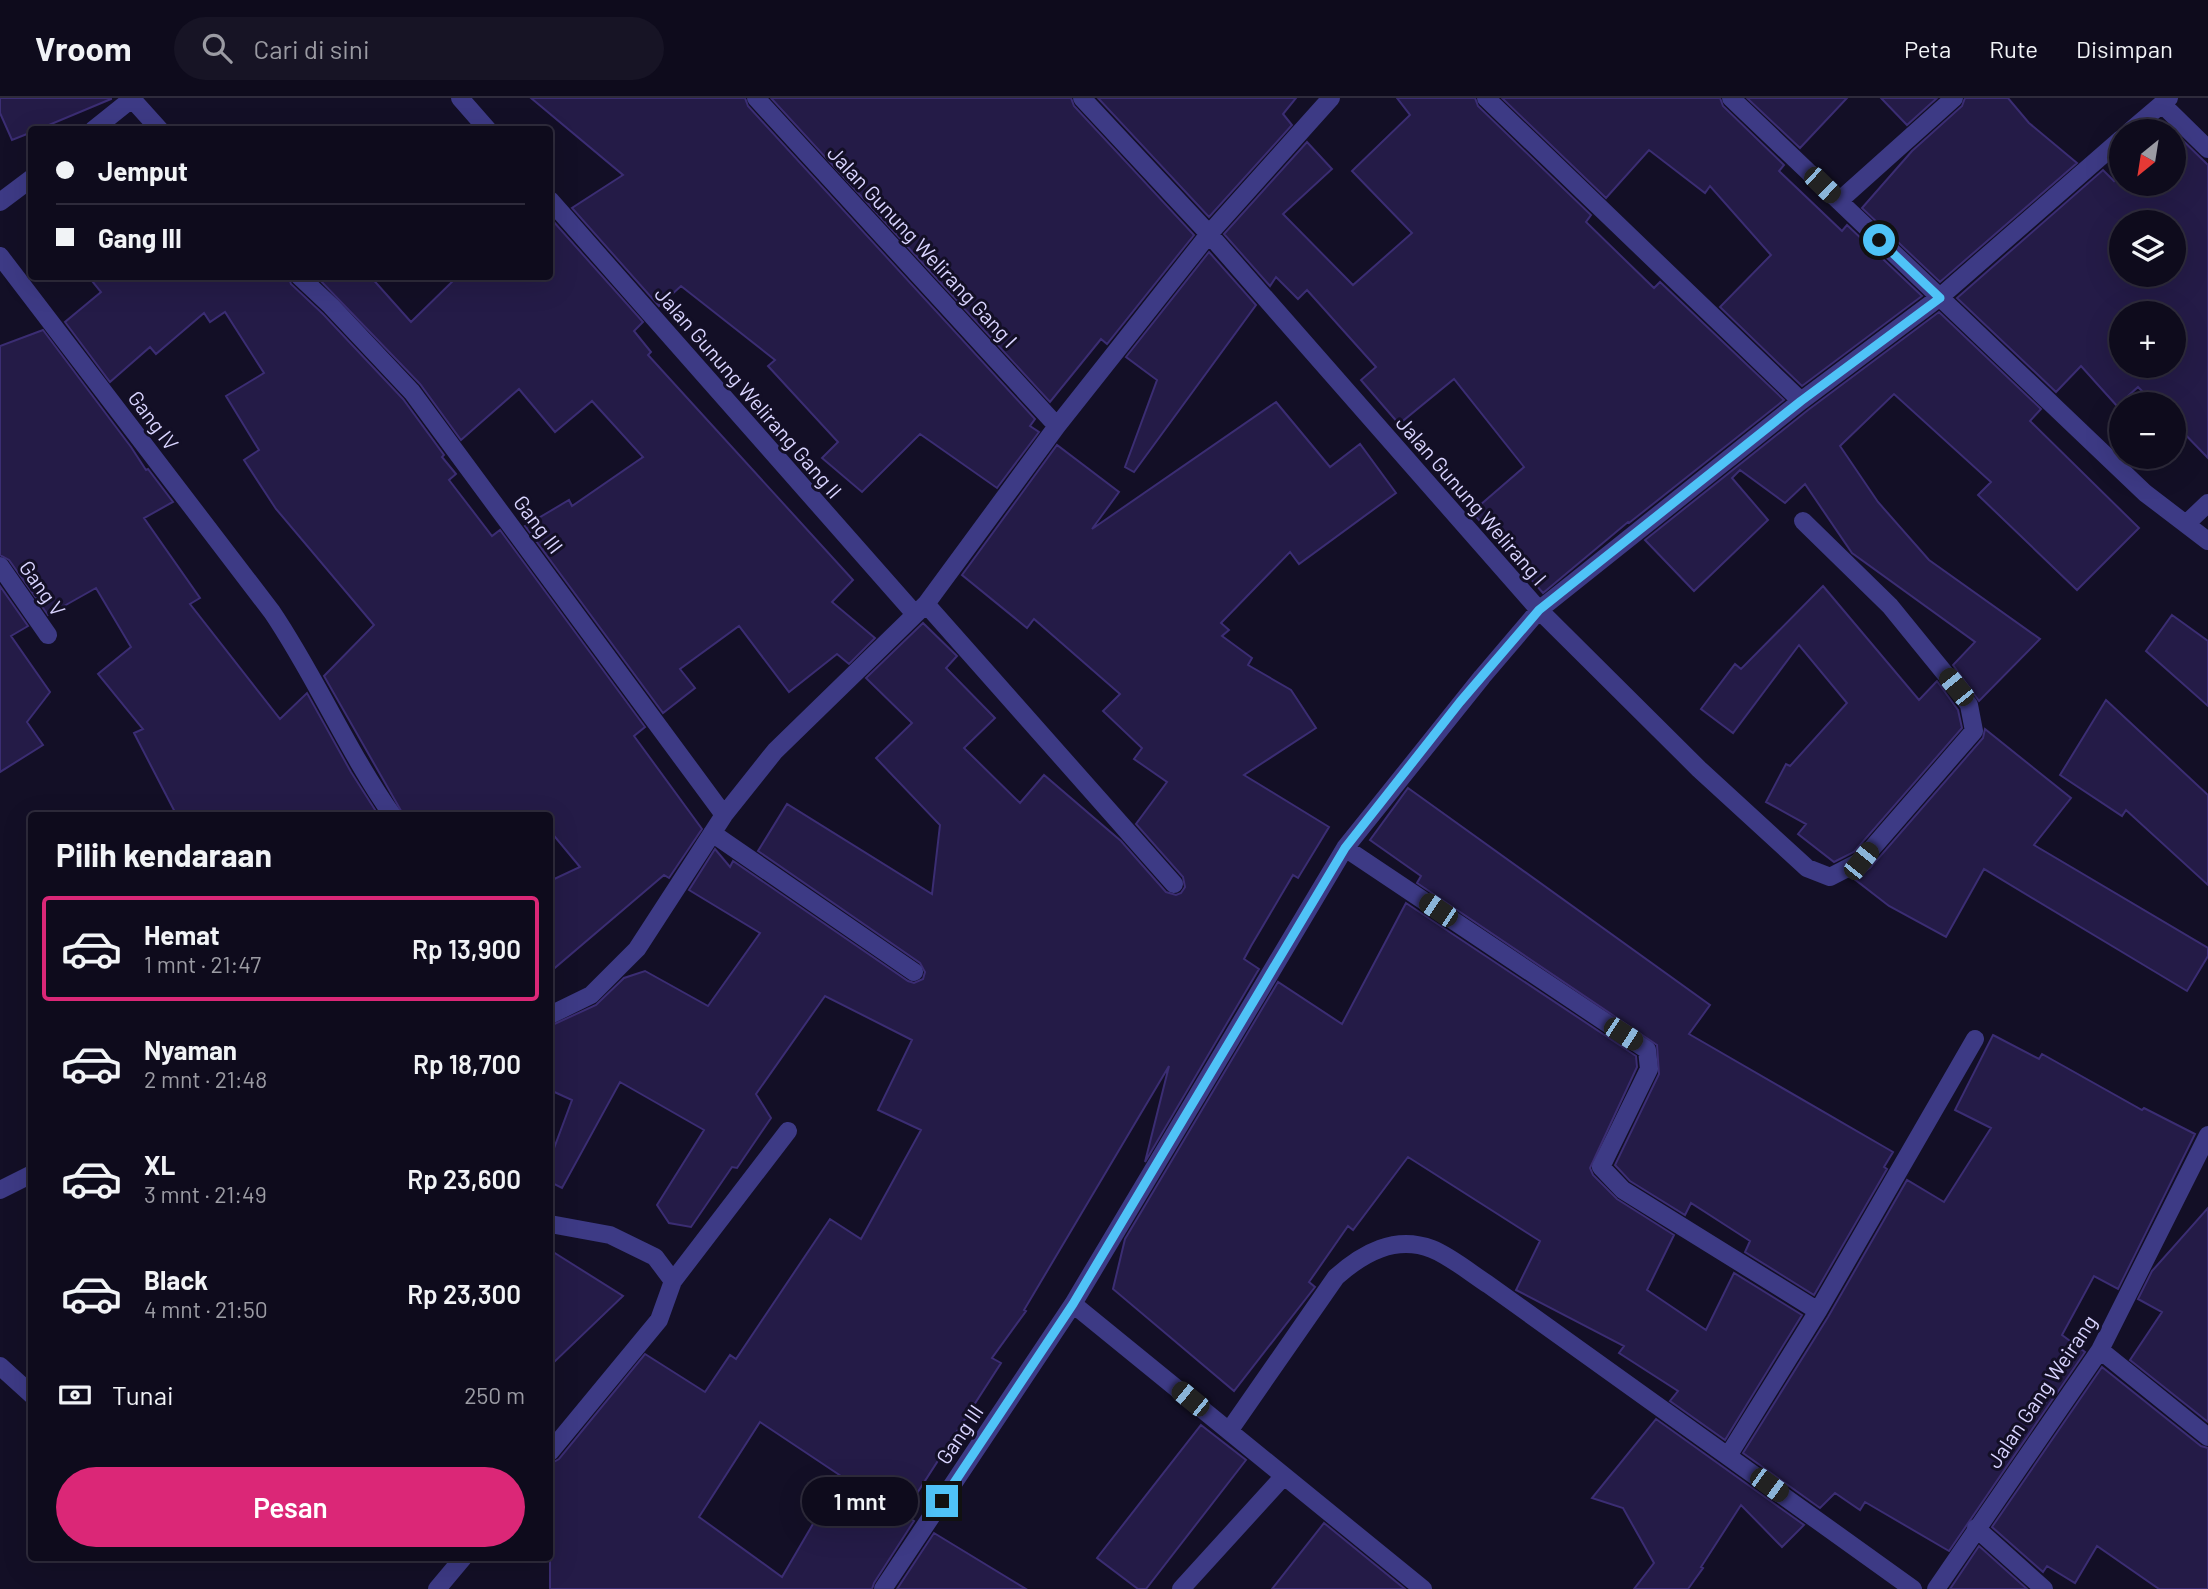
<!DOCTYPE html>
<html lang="id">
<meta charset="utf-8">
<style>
body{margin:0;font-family:Barlow,sans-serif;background:#171425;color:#f1f3f6;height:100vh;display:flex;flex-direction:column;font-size:26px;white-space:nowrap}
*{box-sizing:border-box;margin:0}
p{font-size:23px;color:#9b9ba3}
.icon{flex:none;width:38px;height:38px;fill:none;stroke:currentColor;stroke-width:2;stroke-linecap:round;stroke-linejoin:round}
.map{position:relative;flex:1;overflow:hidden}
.sheet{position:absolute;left:28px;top:714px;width:525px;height:749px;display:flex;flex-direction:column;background:#0e0b1c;border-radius:7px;box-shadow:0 7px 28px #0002,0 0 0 2px #2e2b3b}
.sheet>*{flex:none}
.guide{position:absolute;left:28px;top:28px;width:525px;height:154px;border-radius:7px;box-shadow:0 7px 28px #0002,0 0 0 2px #2e2b3b;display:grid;align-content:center;height:154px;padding:0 28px;background:#0e0b1c}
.needle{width:46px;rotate:210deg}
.fabs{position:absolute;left:2109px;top:21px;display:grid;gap:14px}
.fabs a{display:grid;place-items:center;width:77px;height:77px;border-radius:50%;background:#0e0b1c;box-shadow:0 7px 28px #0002,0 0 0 2px #2e2b3b;font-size:35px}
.end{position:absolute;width:32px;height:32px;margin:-16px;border:9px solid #4fc3f7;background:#111;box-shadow:0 0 0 4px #111}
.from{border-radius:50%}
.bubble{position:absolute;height:49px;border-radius:24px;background:#0e0b1c;box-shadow:0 7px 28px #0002,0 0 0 2px #2e2b3b;font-size:23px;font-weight:600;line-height:49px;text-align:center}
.car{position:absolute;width:21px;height:42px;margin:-21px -10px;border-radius:9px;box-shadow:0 0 5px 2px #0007;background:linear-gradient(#222 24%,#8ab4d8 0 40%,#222 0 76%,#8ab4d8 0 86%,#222 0)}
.guide b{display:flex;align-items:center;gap:24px;height:66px;font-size:26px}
.guide b+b{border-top:2px solid #2e2b3b}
.guide i{width:18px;height:18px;background:#f1f3f6}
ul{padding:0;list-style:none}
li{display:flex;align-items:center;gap:21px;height:105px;margin:0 14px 10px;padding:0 14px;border:4px solid transparent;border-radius:7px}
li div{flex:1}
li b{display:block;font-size:26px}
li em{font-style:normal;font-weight:600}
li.active{border-color:#db2777}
li>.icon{width:63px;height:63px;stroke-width:1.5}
h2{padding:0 28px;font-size:32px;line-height:84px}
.pay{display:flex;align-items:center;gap:18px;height:77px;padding:0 28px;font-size:26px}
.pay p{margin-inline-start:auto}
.action{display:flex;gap:14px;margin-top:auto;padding:14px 28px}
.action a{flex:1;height:80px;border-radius:42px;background:#db2777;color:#fff;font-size:28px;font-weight:600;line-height:80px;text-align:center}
header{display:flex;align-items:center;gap:42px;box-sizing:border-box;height:98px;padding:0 35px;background:#0e0b1c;border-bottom:2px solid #2e2b3b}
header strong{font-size:33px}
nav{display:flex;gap:38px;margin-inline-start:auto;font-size:24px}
.search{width:490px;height:63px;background:#171425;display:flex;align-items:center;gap:18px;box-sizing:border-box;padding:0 24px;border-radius:38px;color:#9b9ba3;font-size:26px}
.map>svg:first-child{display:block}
</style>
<header>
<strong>Vroom</strong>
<div class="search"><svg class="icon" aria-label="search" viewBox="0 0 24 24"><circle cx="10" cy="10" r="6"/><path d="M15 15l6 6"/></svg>Cari di sini</div>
<nav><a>Peta</a><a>Rute</a><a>Disimpan</a></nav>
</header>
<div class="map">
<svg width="2208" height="1491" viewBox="0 0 2208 1491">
<rect width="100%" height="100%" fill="#130f26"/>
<path fill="#241b47" stroke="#3b2d73" stroke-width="2" fill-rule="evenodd" d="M 0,0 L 111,0 L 111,1 L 37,32 L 32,32 L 32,34 L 12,42 L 0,15 Z
M 531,0 L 745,0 L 748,8 L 1035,321 L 1030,328 L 1039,334 L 997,390 L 920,336 L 862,394 L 822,360 L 838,344 L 768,268 L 775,262 L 681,188 L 659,208 L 572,110 L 623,77 Z
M 771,0 L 1071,0 L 1074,8 L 1194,137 L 1107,246 L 1101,241 L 1050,304 Z
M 1098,0 L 1296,0 L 1283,16 L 1292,27 L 1209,119 Z
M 1397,0 L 1475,0 L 1478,8 L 1591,117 L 1586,124 L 1654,190 L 1660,184 L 1784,302 L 1629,425 L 1628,424 L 1543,495 L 1472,414 L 1524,369 L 1454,281 L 1399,326 L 1361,282 L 1376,269 L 1307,192 L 1298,201 L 1276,179 L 1270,188 L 1224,136 L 1307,44 L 1332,71 L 1283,116 L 1353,187 L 1412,135 L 1352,73 L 1410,17 Z
M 1502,0 L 1720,0 L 1723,8 L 1784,67 L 1779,73 L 1842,133 L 1847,127 L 1922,198 L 1802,288 L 1720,209 L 1771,157 L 1710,88 L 1705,95 L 1649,52 L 1606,100 Z
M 1747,0 L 1847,0 L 1800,50 Z
M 1881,0 L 1937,0 L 1907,27 Z
M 1965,0 L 2008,0 L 2029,25 L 2077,65 L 1940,184 L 1862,110 L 1912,53 L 1962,8 Z
M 2169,29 L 2208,67 L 2208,360 L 2174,325 L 2174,306 L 2155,306 L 2138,289 L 2117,308 L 2081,268 L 2056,294 L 1957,200 L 2103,72 L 2114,83 L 2121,76 L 2121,86 L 2174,86 L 2174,33 L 2165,33 ZM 2121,124 L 2174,124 L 2174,177 L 2121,177 ZM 2121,215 L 2174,215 L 2174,268 L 2121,268 Z
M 553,123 L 643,224 L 634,233 L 651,254 L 648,257 L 853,482 L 832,504 L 875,540 L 849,566 L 837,556 L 789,594 L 739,528 L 680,571 L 695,590 L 663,615 L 525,428 L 569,402 L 572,408 L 643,359 L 592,303 L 555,334 L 519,291 L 461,342 L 420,286 L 316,178 L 370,178 L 411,224 L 458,178 L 550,178 L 550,125 Z
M 1209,154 L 1256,207 L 1134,374 L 1125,369 L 1157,282 L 1126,259 Z
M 88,178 L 288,178 L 291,186 L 323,216 L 403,301 L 444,357 L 442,359 L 456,376 L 449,382 L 492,438 L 500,432 L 645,629 L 634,638 L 702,731 L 669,780 L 664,777 L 550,874 L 550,783 L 580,769 L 550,733 L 550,718 L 404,718 L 324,578 L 374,527 L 276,411 L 244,362 L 259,352 L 226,298 L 264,275 L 225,214 L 210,224 L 204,215 L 156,256 L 150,249 L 110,284 L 65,224 L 101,194 Z
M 1939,214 L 2041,311 L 2030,323 L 2139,430 L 2077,492 L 1978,397 L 1991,384 L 1894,296 L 1840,348 L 1878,404 L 1929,462 L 2040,541 L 1979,603 L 1953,567 L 1975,544 L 1852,455 L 1805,386 L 1785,405 L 1740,372 L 1732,380 L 1768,422 L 1694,493 L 1645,442 L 1808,312 Z
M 43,232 L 131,349 L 146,372 L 148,371 L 173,404 L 144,420 L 200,500 L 190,506 L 280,621 L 307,595 L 351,674 L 379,718 L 177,718 L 134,635 L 143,631 L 98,576 L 131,549 L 96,490 L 48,517 L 9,462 L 0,457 L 0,248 Z
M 1276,304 L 1330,369 L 1360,346 L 1396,395 L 1299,466 L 1290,454 L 1221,525 L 1229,532 L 1222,538 L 1252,560 L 1248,567 L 1291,592 L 1316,630 L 1244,677 L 1329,729 L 1298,780 L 1293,777 L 1251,848 L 1244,861 L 1259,871 L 1145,1064 L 1169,968 L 1024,1212 L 1026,1213 L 992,1260 L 1001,1265 L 903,1417 L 914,1423 L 874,1485 L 872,1491 L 550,1491 L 550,1368 L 552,1365 L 559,1361 L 645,1256 L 705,1294 L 730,1257 L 736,1261 L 830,1121 L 861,1141 L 921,1032 L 878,1012 L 912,942 L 825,898 L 756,996 L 771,1020 L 737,1070 L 732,1069 L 691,1129 L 669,1125 L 657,1107 L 704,1032 L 620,984 L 562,1090 L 550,1084 L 550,1061 L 572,1002 L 550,992 L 550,928 L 596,907 L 624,880 L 645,873 L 708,908 L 760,835 L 689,792 L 715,751 L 730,769 L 733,763 L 908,883 L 914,885 L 923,881 L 925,874 L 920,865 L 758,753 L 787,706 L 932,796 L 940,727 L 876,660 L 912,625 L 866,580 L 923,525 L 957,558 L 946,570 L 995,620 L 964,650 L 1020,705 L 1044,677 L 1121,743 L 1166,794 L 1176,797 L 1181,795 L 1185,789 L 1183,779 L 1136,726 L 1167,684 L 1134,661 L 1142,650 L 1103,613 L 1120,596 L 1034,521 L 1027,530 L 962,477 L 1057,347 L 1119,394 L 1092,431 ZM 760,1324 L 841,1378 L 782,1479 L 699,1419 Z
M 0,488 L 28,528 L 11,538 L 50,594 L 27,624 L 43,647 L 0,674 Z
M 1823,488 L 1919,602 L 1937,583 L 1958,612 L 1962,630 L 1854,754 L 1834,764 L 1798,736 L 1806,726 L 1766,704 L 1786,666 L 1790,668 L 1847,605 L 1799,547 L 1733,635 L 1701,611 L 1735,566 L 1741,571 Z
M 2172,517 L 2208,543 L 2208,608 L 2146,553 Z
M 2106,602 L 2208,697 L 2208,787 L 2126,712 L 2122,718 L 2060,677 Z
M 1985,631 L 2071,700 L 2034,747 L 2208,850 L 2208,858 L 2187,893 L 1984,771 L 1946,839 L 1889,808 L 1853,780 L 1870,770 L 1983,640 Z
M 1408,690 L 1710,907 L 1689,936 L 1893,1054 L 1884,1069 L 1887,1071 L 1814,1197 L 1745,1154 L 1750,1143 L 1691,1105 L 1685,1117 L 1630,1083 L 1615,1067 L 1659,976 L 1657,947 L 1417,785 L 1421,778 L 1370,742 Z
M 1406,805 L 1636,958 L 1637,969 L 1590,1070 L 1593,1077 L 1617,1101 L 1674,1137 L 1647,1192 L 1706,1232 L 1734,1175 L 1802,1217 L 1725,1342 L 1670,1303 L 1678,1293 L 1619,1255 L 1624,1248 L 1516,1192 L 1540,1143 L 1408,1059 L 1353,1132 L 1348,1128 L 1309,1184 L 1315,1189 L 1234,1293 L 1113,1191 L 1125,1141 L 1278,884 L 1342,926 Z
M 1993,937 L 2039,961 L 2042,956 L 2142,1012 L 2144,1010 L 2195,1036 L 2118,1191 L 2094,1178 L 2062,1237 L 2085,1254 L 1949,1453 L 1865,1404 L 1860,1412 L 1835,1395 L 1820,1410 L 1743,1355 L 1828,1219 L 1907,1082 L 1944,1104 L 1991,1030 L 1955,1012 Z
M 2208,1110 L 2208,1324 L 2130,1262 L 2162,1214 L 2138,1201 L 2152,1173 Z
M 550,1152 L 623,1198 L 550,1268 Z
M 2102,1269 L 2201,1348 L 2208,1350 L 2208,1491 L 2159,1491 L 2097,1448 L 2075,1485 L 2047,1468 L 2043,1474 L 1992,1429 Z
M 1656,1321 L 1804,1427 L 1782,1449 L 1741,1407 L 1701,1469 L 1703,1470 L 1688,1491 L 1634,1491 L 1654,1465 L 1623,1410 L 1592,1400 Z
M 1201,1327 L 1246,1362 L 1146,1491 L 1138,1491 L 1097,1460 Z
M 1324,1425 L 1405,1491 L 1272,1491 Z
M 934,1435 L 1026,1491 L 897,1491 Z
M 1979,1448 L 2027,1491 L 1950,1491 Z"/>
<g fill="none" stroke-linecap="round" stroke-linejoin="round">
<path stroke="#3d3a85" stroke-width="18" d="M 460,0 L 488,32
M 756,0 L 1057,328
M 1082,0 L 1209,136 L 1539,512 L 1699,671 L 1807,770 L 1830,779 L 1861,763 L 1974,633 L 1969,607 L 1956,589 L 1890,508 L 1803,423
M 1486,0 L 1801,303
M 1731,0 L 2145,395 L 2208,443
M 132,1 L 160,32
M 2162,6 L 2208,51
M 93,32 L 133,0
M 2130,33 L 2169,0
M 550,102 L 915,516
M 1839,103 L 1954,0
M 0,104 L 32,80
M 0,158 L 272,514 C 316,579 347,653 393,718
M 299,178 L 331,208 L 412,294 L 724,717
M 2186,426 L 2208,405
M 0,468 L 48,537
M 926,506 L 1174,786
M 712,735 L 914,874
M 1345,750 L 1647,952 L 1649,971 L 1601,1069 L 1623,1092 L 1818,1213
M 550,917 L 591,897 L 637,851 L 724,717 L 775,653 L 926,506 L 1057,328 L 1209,136 L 1331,0
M 0,1092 L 32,1076
M 550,1126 L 610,1137 L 655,1159 L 673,1183 L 788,1033
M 1073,1206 L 1423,1491
M 2100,1252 L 2208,1339
M 0,1268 L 32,1297
M 1229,1333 L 1336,1179 C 1363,1155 1395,1137 1432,1151 C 1450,1158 1472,1176 1489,1187 L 1913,1491
M 550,1354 L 659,1222 L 673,1183
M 1728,1358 L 1818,1213 L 1975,941
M 1976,1430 L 2044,1491
M 437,1491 L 463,1460
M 883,1491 L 1073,1206 L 1345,750 L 1482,579 L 1539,512 L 1801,303 L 1940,199 L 2121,41
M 1181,1491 L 1284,1378
M 1936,1491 L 2100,1252 L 2208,1037"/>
</g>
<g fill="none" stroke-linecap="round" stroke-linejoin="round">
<path stroke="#4fc3f7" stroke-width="9" d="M 942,1403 L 1073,1206 L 1345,750 L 1460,604 L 1539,512 L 1801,303 L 1940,200 L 1879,142"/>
</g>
<g text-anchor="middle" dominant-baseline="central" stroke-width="6" stroke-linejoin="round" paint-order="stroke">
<g font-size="21" fill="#d9d4ff" stroke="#130f26">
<text transform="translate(923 148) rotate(47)">Jalan Gunung Welirang Gang I</text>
<text transform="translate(749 294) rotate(49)">Jalan Gunung Welirang Gang II</text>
<text transform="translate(154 322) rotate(53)">Gang IV</text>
<text transform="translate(1472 402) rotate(49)">Jalan Gunung Welirang I</text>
<text transform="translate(539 426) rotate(53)">Gang III</text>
<text transform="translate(43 490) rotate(55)">Gang V</text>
<text transform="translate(2041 1293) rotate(-56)">Jalan Gang Weirang</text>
<text transform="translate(959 1336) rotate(-56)">Gang III</text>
</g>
</g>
</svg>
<div class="fabs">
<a><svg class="needle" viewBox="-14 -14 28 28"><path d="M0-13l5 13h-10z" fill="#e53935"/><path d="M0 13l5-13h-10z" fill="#9b9ba3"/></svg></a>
<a><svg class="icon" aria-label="layers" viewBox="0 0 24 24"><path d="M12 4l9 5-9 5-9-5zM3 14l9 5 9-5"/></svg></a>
<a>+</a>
<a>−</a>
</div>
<i class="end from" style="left:1879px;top:142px"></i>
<i class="end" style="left:942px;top:1403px"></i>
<div class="bubble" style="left:802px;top:1379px;width:116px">1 mnt</div>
<i class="car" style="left:1822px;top:87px;rotate:134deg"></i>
<i class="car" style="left:1956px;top:589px;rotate:321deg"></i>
<i class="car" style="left:1861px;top:763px;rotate:39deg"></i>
<i class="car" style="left:1438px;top:812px;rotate:304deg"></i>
<i class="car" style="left:1623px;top:936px;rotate:123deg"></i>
<i class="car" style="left:1190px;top:1301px;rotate:309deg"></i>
<i class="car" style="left:1769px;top:1387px;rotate:126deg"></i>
<div class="guide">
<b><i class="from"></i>Jemput</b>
<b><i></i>Gang III</b>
</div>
<section class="sheet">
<h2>Pilih kendaraan</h2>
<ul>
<li class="active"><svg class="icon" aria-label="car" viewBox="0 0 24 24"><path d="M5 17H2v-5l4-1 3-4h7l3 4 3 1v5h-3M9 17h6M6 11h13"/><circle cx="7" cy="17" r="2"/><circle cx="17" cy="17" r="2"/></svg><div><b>Hemat</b><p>1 mnt · 21:47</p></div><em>Rp 13,900</em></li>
<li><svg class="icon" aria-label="car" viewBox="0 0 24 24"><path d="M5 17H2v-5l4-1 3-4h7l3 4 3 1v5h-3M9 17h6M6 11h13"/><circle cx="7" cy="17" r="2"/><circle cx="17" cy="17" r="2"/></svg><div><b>Nyaman</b><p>2 mnt · 21:48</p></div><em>Rp 18,700</em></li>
<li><svg class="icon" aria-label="car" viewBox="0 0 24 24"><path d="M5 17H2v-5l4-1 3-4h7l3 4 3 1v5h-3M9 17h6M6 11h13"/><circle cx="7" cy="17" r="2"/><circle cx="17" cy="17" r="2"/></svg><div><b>XL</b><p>3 mnt · 21:49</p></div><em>Rp 23,600</em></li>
<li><svg class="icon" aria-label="car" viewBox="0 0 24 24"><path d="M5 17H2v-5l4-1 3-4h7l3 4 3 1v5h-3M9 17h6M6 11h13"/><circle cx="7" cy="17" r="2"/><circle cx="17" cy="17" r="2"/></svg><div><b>Black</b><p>4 mnt · 21:50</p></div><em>Rp 23,300</em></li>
</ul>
<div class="pay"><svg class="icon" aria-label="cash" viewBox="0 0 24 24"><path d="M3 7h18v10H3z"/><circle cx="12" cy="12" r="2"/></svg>Tunai<p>250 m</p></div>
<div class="action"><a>Pesan</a></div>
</section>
</div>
